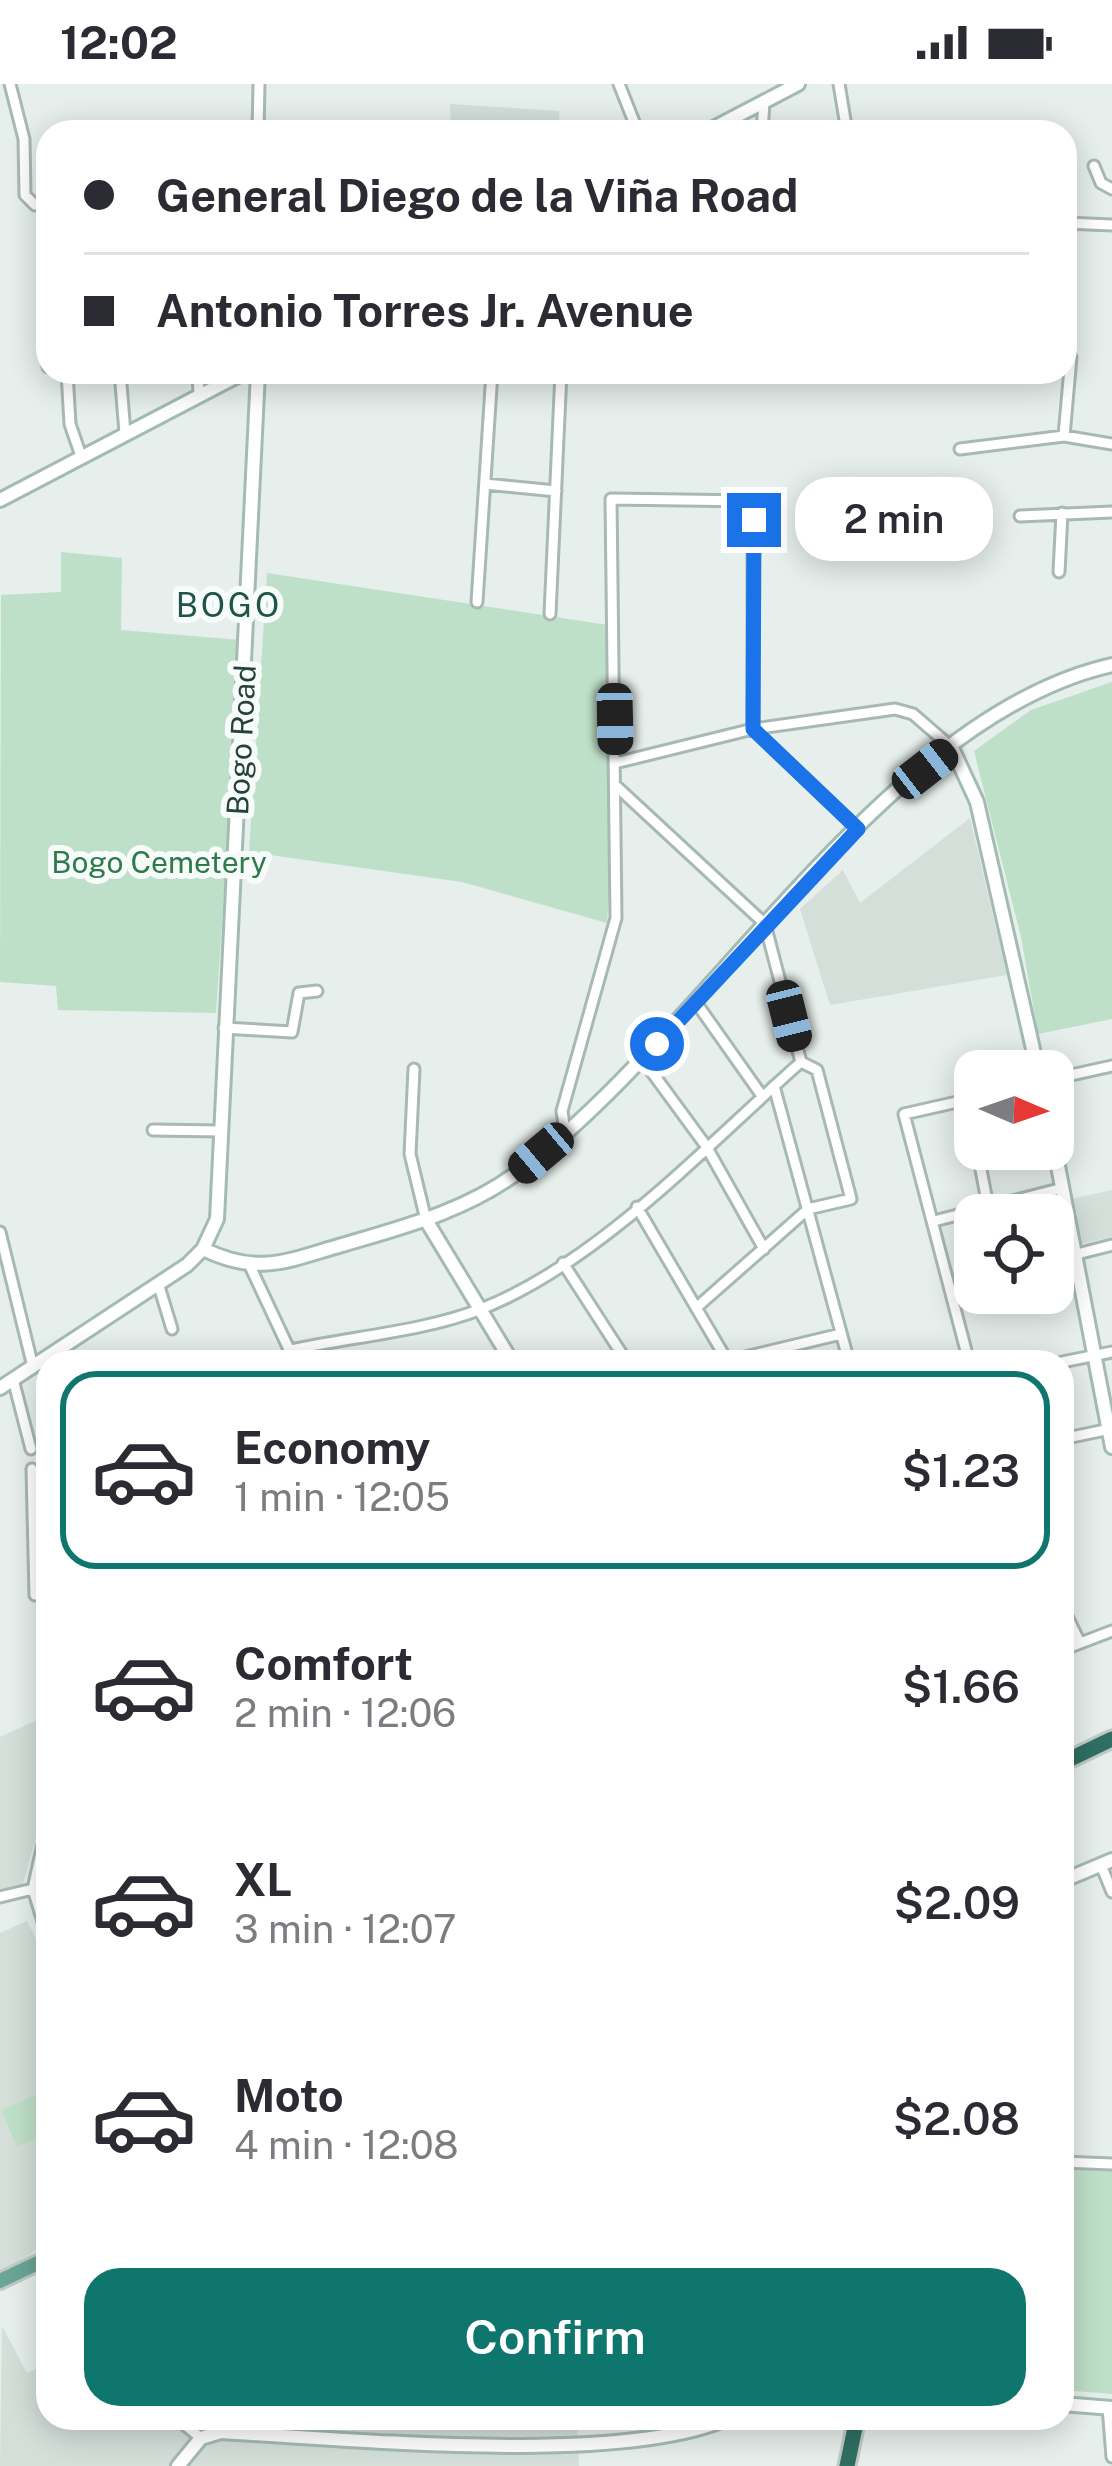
<!DOCTYPE html>
<meta charset="utf-8">
<style>
body{margin:0;font-family:"Public Sans",sans-serif;background:#f7f7f7;color:#2b2b33;height:100vh;display:flex;flex-direction:column;font-size:45px;white-space:nowrap}
*{box-sizing:border-box;margin:0}
p{font-size:39px;color:#7c7c81}
.icon{flex:none;width:66px;height:66px;fill:none;stroke:currentColor;stroke-width:2;stroke-linecap:round;stroke-linejoin:round}
.map{position:relative;flex:1;overflow:hidden}
.details{position:absolute;left:36px;top:1266px;width:1038px;height:1080px;display:flex;flex-direction:column;background:#fff;border-radius:36px;box-shadow:0 6px 30px #0003}
.details>*{flex:none}
.guide{position:absolute;left:36px;top:36px;width:1041px;height:264px;border-radius:36px;box-shadow:0 6px 30px #0003;display:grid;align-content:center;height:264px;padding:0 48px;background:#fff}
.needle{width:78px;rotate:92deg}
.controls{position:absolute;left:954px;top:966px;display:grid;gap:24px}
.controls a{display:grid;place-items:center;width:120px;height:120px;border-radius:24px;background:#fff;box-shadow:0 6px 30px #0003;font-size:60px}
.end{position:absolute;width:54px;height:54px;margin:-27px;border:15px solid #1a73e8;background:#fff;box-shadow:0 0 0 6px #fff}
.from{border-radius:50%}
.bubble{position:absolute;height:84px;border-radius:36px;background:#fff;box-shadow:0 6px 30px #0003;font-size:39px;font-weight:600;line-height:84px;text-align:center}
.car{position:absolute;width:36px;height:72px;margin:-36px -18px;border-radius:15px;box-shadow:0 0 9px 3px #0007;background:linear-gradient(#222 24%,#8ab4d8 0 40%,#222 0 76%,#8ab4d8 0 86%,#222 0)}
.guide b{display:flex;align-items:center;gap:42px;height:114px;font-size:45px}
.guide b+b{border-top:3px solid #e1e1e2}
.guide i{width:30px;height:30px;background:#2b2b33}
ul{padding:21px 0 0;list-style:none}
li{display:flex;align-items:center;gap:36px;height:198px;margin:0 24px 18px;padding:0 24px;border:6px solid transparent;border-radius:36px}
li div{flex:1}
li b{display:block;font-size:45px}
li em{font-style:normal;font-weight:600}
li.selected{border-color:#0f766e}
li>.icon{width:108px;height:108px;stroke-width:1.5}
.primary-button{display:flex;gap:24px;margin-top:auto;padding:24px 48px}
.primary-button a{flex:1;height:138px;border-radius:36px;background:#0f766e;color:#fff;font-size:48px;font-weight:600;line-height:138px;text-align:center}
.status{display:flex;justify-content:space-between;align-items:center;height:84px;padding:0 60px;background:#fff;direction:ltr}
.status svg{height:33px;fill:currentColor}
.map>svg:first-child{display:block}
</style>
<div class="status"><b>12:02</b><svg viewBox="0 0 49 12"><path d="M0 12V9h3v3zM5 12V6h3v6zM10 12V3h3v9zM15 12V0h3v12zM26 1h20v11H26zM47 4h2v5h-2z"/></svg></div>
<div class="map">
<svg width="1112" height="2382" viewBox="0 0 1112 2382">
<rect width="100%" height="100%" fill="#e6efeb"/>
<path fill="#d4dfda" d="M 450,20 L 559,27 L 560,48 L 451,48 Z
M 970,734 L 1007,891 L 830,921 L 800,825 L 843,786 L 860,819 Z
M 1112,1106 L 1112,1153 L 1080,1160 L 1071,1115 Z
M 48,1631 L 48,1710 L 22,1803 L 0,1808 L 0,1653 Z
M 27,1837 L 48,1879 L 48,2159 L 0,2189 L 0,1849 Z
M 2,2242 L 27,2289 L 48,2278 L 48,2334 L 577,2334 L 579,2382 L 0,2382 Z"/>
<path fill="#bfe0c8" d="M 61,468 L 122,474 L 121,546 L 241,556 L 216,929 L 58,926 L 56,902 L 0,898 L 1,511 L 61,508 Z
M 267,489 L 608,541 L 614,727 L 607,839 L 462,798 L 249,768 Z
M 1112,598 L 1112,935 L 1038,950 L 1021,853 L 974,667 L 1031,626 Z
M 48,2005 L 48,2048 L 17,2063 L 1,2026 Z
M 1062,2086 L 1112,2086 L 1112,2310 L 1062,2306 Z"/>
<g fill="none" stroke-linecap="round" stroke-linejoin="round">
<defs>
<path id="street" d="M 10,0 L 24,55 L 25,111 L 35,121 L 48,121
M 619,0 L 638,48
M 839,0 L 847,48
M 201,48 L 201,47
M 258,48 L 259,0
M 762,48 L 764,18
M 1094,82 L 1101,99 L 1112,105
M 1065,139 L 1112,141
M 48,230 L 48,283
M 67,288 L 70,340 L 81,372
M 120,288 L 125,349
M 198,288 L 199,311
M 1064,352 L 1071,273
M 960,365 L 1064,352 L 1112,360
M 485,400 L 556,407
M 1020,432 L 1112,428
M 1059,488 L 1062,429
M 477,518 L 492,288
M 550,530 L 561,288
M 615,679 L 753,645 L 895,625 L 913,630 L 951,663
M 615,701 L 765,840 L 801,978
M 695,917 L 762,1012
M 224,944 L 292,948 L 299,909 L 317,907
M 643,976 L 706,1062 L 764,1165
M 414,985 L 410,1070 L 426,1136
M 1053,995 L 1112,982
M 774,1002 L 849,1278
M 966,1016 L 975,1056
M 153,1046 L 221,1047
M 565,1048 L 562,1027 L 616,834 L 611,415 L 753,417 L 753,645 L 858,745
M 977,1065 L 988,1122
M 637,1123 L 728,1278
M 934,1137 L 1063,1104
M 0,1148 L 33,1283
M 1077,1170 L 1112,1161
M 563,1179 L 627,1278
M 250,1182 L 295,1278
M 158,1199 L 172,1245
M 696,1224 L 808,1125 L 851,1115 L 817,986 L 801,978
M 291,1266 C 350,1253 426,1247 481,1225 C 598,1179 707,1061 801,978
M 728,1277 L 841,1250
M 969,1278 L 904,1030 L 975,1014
M 1062,1278 L 1112,1268
M 13,1295 L 31,1365
M 1062,1355 L 1110,1345
M 32,1385 L 35,1511 L 48,1506
M 1062,1522 L 1080,1559
M 1062,1566 L 1112,1547
M 48,1737 L 33,1805 L 48,1854
M 1101,1781 L 1112,1808
M 0,1813 L 33,1805
M 1062,2078 L 1112,2080
M 1108,2323 L 1112,2373
M 176,2334 L 201,2354"/>
<path id="secondary" d="M 706,48 L 798,0
M 0,416 L 245,288
M 952,664 L 977,718 L 1038,987
M 1053,1056 L 1112,1363
M 426,1136 L 512,1278
M 203,1165 C 259,1192 286,1177 342,1161 C 403,1143 466,1127 518,1088 C 705,951 883,632 1112,581
M 0,1304 L 187,1181 L 203,1165 L 217,1135 L 258,288
M 1062,1797 L 1112,1776
M 1062,2320 L 1112,2324
M 178,2382 L 201,2354 L 221,2348 C 345,2355 623,2382 728,2334"/>
<path id="primary" d="M 0,2197 L 48,2174"/>
<path id="highway" d="M 1062,1679 L 1112,1655
M 847,2382 L 857,2334"/>
</defs>
<use href="#street" stroke="#a8b8b2" stroke-width="15"/>
<use href="#secondary" stroke="#a4bbb3" stroke-width="18"/>
<use href="#primary" stroke="#c2cac8" stroke-width="20"/>
<use href="#highway" stroke="#c2cac8" stroke-width="21"/>
<use href="#street" stroke="#fff" stroke-width="9"/>
<use href="#secondary" stroke="#fff" stroke-width="12"/>
<use href="#primary" stroke="#6aa596" stroke-width="14"/>
<use href="#highway" stroke="#2f6f62" stroke-width="15"/>
</g>
<g fill="none" stroke-linecap="round" stroke-linejoin="round">
<path stroke="#1a73e8" stroke-width="15" d="M 657,960 L 858,745 L 753,645 L 754,436"/>
</g>
<g text-anchor="middle" dominant-baseline="central" stroke-width="12" stroke-linejoin="round" paint-order="stroke">
<g font-size="30" fill="#24423a" stroke="#f7fbf9">
<text transform="translate(241 656) rotate(-87)">Bogo Road</text>
</g>
<g font-size="30" fill="#2d7a4b" stroke="#f7fbf9">
<text x="159" y="778">Bogo Cemetery</text>
</g>
<g font-size="33" letter-spacing="3" fill="#1f5548" stroke="#f7fbf9">
<text x="229" y="521">BOGO</text>
</g>
</g>
</svg>
<div class="controls">
<a><svg class="needle" viewBox="-14 -14 28 28"><path d="M0-13l5 13h-10z" fill="#e53935"/><path d="M0 13l5-13h-10z" fill="#7c7c81"/></svg></a>
<a><svg class="icon" aria-label="locate" viewBox="0 0 24 24"><circle cx="12" cy="12" r="6"/><path d="M12 2v4M12 18v4M2 12h4M18 12h4"/></svg></a>
</div>
<i class="end from" style="left:657px;top:960px"></i>
<i class="end" style="left:754px;top:436px"></i>
<div class="bubble" style="left:795px;top:393px;width:198px">2 min</div>
<i class="car" style="left:615px;top:635px;rotate:179deg"></i>
<i class="car" style="left:925px;top:685px;rotate:52deg"></i>
<i class="car" style="left:789px;top:932px;rotate:166deg"></i>
<i class="car" style="left:541px;top:1069px;rotate:230deg"></i>
<div class="guide">
<b><i class="from"></i>General Diego de la Viña Road</b>
<b><i></i>Antonio Torres Jr. Avenue</b>
</div>
<section class="details">
<ul>
<li class="selected"><svg class="icon" aria-label="car" viewBox="0 0 24 24"><path d="M5 17H2v-5l4-1 3-4h7l3 4 3 1v5h-3M9 17h6M6 11h13"/><circle cx="7" cy="17" r="2"/><circle cx="17" cy="17" r="2"/></svg><div><b>Economy</b><p>1 min · 12:05</p></div><em>$1.23</em></li>
<li><svg class="icon" aria-label="car" viewBox="0 0 24 24"><path d="M5 17H2v-5l4-1 3-4h7l3 4 3 1v5h-3M9 17h6M6 11h13"/><circle cx="7" cy="17" r="2"/><circle cx="17" cy="17" r="2"/></svg><div><b>Comfort</b><p>2 min · 12:06</p></div><em>$1.66</em></li>
<li><svg class="icon" aria-label="car" viewBox="0 0 24 24"><path d="M5 17H2v-5l4-1 3-4h7l3 4 3 1v5h-3M9 17h6M6 11h13"/><circle cx="7" cy="17" r="2"/><circle cx="17" cy="17" r="2"/></svg><div><b>XL</b><p>3 min · 12:07</p></div><em>$2.09</em></li>
<li><svg class="icon" aria-label="car" viewBox="0 0 24 24"><path d="M5 17H2v-5l4-1 3-4h7l3 4 3 1v5h-3M9 17h6M6 11h13"/><circle cx="7" cy="17" r="2"/><circle cx="17" cy="17" r="2"/></svg><div><b>Moto</b><p>4 min · 12:08</p></div><em>$2.08</em></li>
</ul>
<div class="primary-button"><a>Confirm</a></div>
</section>
</div>
